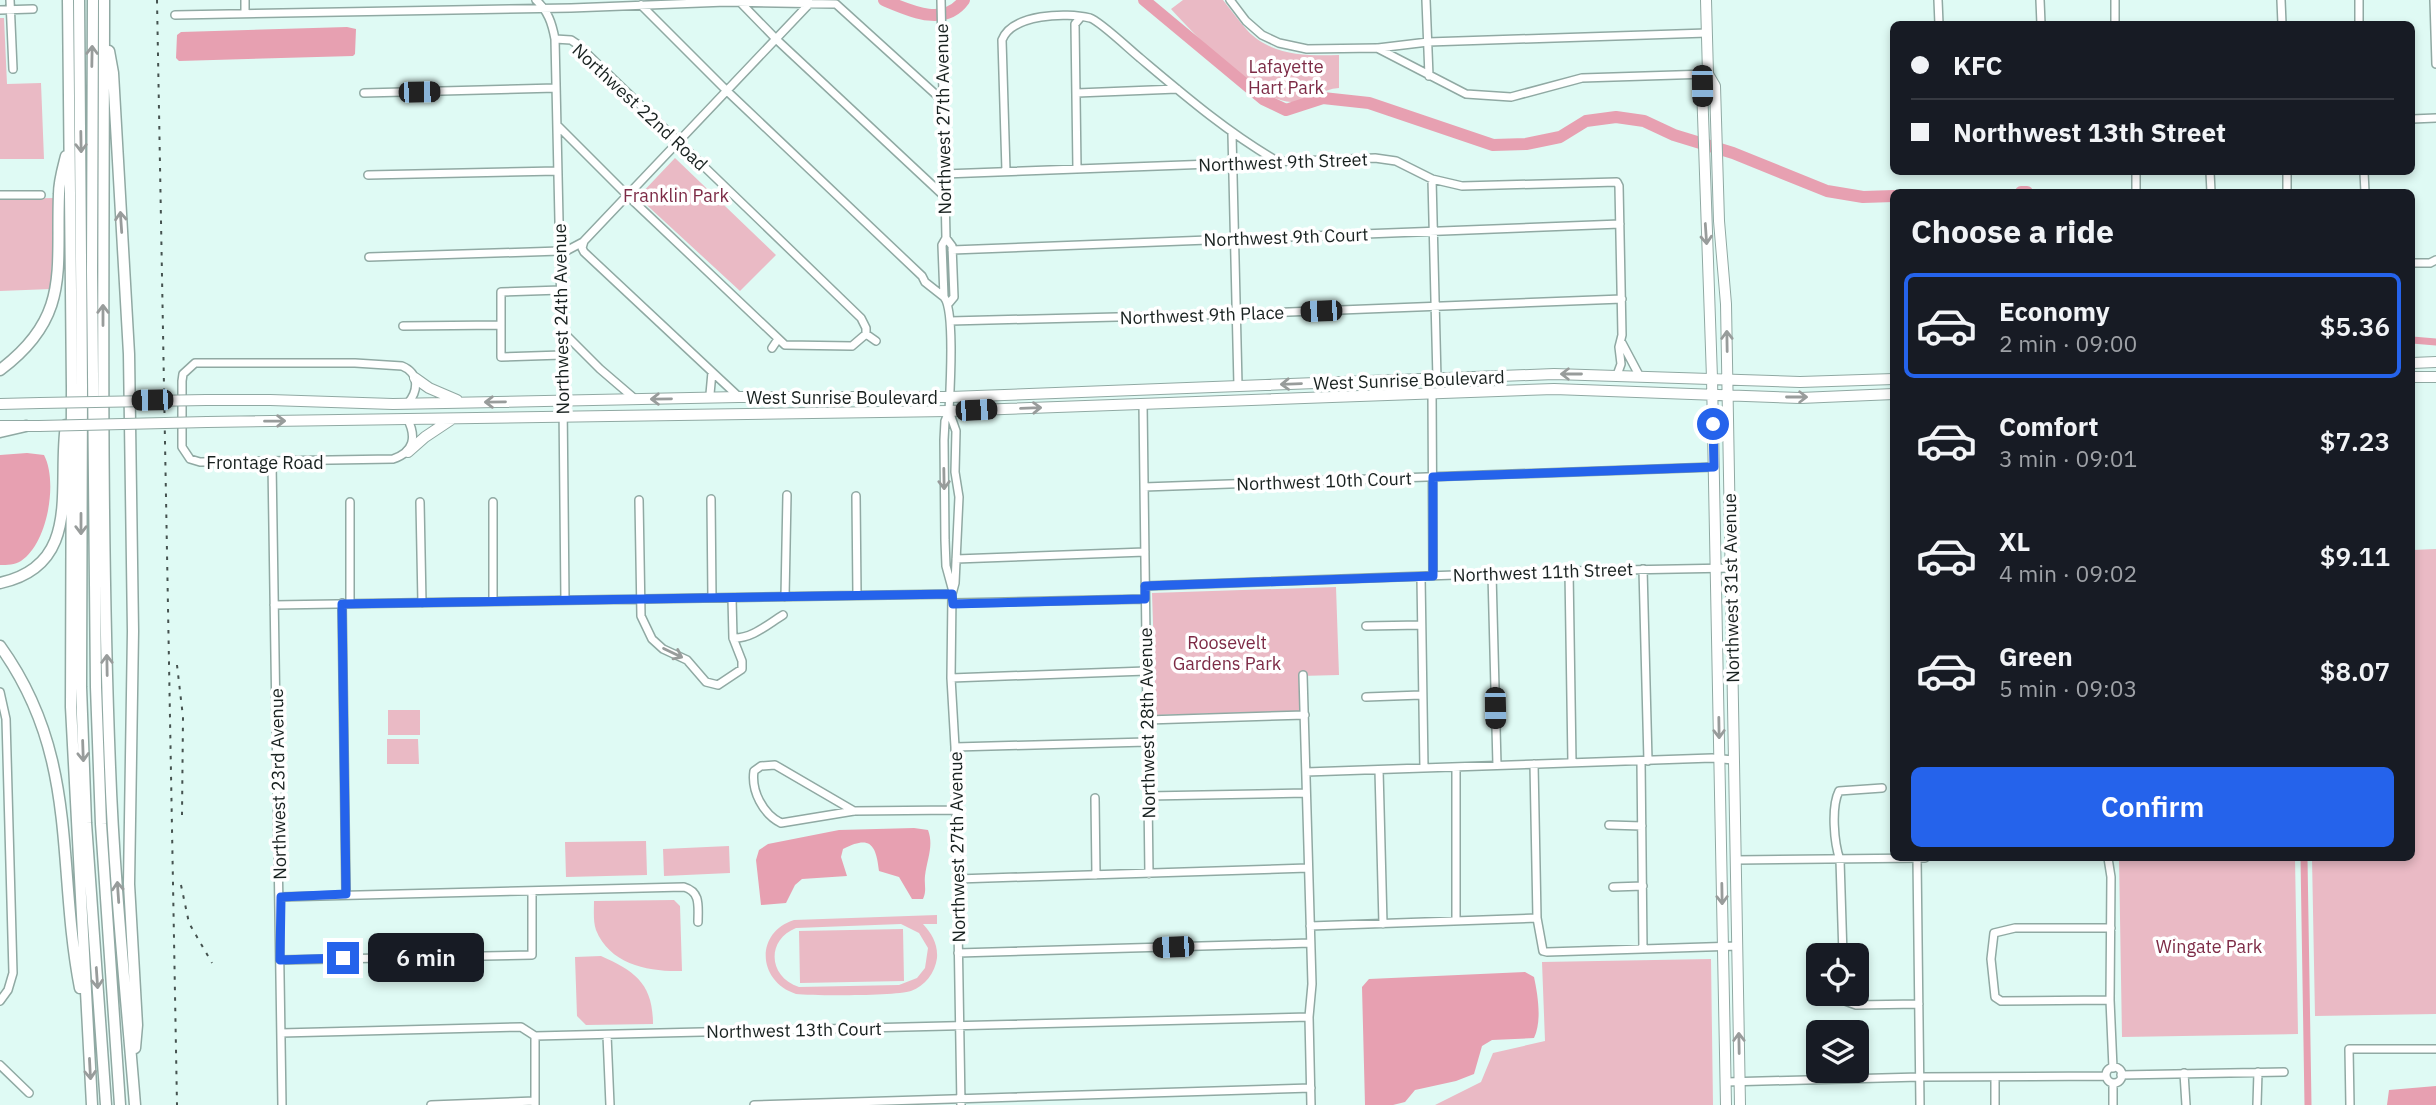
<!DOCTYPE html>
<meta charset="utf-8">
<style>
body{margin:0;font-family:"IBM Plex Sans",sans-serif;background:#242831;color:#f1f3f6;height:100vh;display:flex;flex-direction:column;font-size:26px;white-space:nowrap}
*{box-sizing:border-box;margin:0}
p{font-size:23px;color:#9ea1a6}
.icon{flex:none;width:38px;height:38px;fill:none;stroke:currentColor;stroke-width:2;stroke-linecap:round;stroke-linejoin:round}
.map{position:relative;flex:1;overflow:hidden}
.panel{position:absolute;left:1890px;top:189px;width:525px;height:672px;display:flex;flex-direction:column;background:#171b24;border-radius:10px;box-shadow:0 4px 10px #0003}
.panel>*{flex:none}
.guide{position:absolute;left:1890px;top:21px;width:525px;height:154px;border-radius:10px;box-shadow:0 4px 10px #0003;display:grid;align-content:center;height:154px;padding:0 21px;background:#171b24}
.buttons{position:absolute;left:1806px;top:943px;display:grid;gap:14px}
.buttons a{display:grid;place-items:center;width:63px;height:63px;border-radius:10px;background:#171b24;box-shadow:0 4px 10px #0003;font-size:35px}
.end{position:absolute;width:32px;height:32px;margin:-16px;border:9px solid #2563eb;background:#fff;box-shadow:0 0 0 4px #fff}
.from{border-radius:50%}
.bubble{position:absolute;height:49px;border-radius:10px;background:#171b24;box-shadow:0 4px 10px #0003;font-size:23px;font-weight:600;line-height:49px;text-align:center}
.car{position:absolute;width:21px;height:42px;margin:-21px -10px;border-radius:9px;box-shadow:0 0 5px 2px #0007;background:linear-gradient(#222 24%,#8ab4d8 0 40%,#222 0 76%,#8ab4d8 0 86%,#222 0)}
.guide b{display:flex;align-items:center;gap:24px;height:66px;font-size:26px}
.guide b+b{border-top:2px solid #363941}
.guide i{width:18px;height:18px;background:#f1f3f6}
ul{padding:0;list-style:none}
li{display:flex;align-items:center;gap:21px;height:105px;margin:0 14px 10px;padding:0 7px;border:4px solid transparent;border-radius:10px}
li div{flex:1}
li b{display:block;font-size:26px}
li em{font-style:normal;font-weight:600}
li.active{border-color:#2563eb}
li>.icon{width:63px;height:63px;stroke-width:1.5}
h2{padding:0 21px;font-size:32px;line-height:84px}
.button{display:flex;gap:14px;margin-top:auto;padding:14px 21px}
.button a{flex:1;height:80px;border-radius:10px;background:#2563eb;color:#fff;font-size:28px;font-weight:600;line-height:80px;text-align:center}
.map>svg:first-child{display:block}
</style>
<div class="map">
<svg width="2436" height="1105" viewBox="0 0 2436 1105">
<rect width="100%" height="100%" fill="#dffaf4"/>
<path fill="#eabac5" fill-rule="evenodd" d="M 1183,0 L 1223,0 C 1231,10 1239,21 1247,30 C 1271,56 1307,56 1339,55 L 1339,88 C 1322,89 1310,101 1293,102 C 1259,104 1194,34 1171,9 Z
M 0,18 L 4,18 L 7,84 L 41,83 L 44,159 L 0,159 Z
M 675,158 L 776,255 L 740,291 L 638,197 Z
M 54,198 L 51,289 L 0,291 L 0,199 Z
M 2436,549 L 2436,1014 L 2315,1016 L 2312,858 L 2412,858 L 2412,550 Z
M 1336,587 L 1339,675 L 1300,676 L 1301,711 L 1156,715 L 1152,593 Z
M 388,710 L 420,710 L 420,735 L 388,735 Z
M 387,739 L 418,739 L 419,764 L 387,764 Z
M 646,841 L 647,875 L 566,877 L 565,842 Z
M 729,846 L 730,873 L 664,876 L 663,849 Z
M 2119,858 L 2295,858 L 2298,1034 L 2122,1037 Z
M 674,900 L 680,906 L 682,971 C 650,972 610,965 596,930 C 593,922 594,910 594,901 Z
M 937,915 L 937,924 L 923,924 C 932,934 938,944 937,958 C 935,973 925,986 911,991 C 896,996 814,996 796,994 C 758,982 754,933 794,920 ZM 901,924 L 919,933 L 928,948 L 925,968 L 917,978 L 899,985 L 799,987 C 768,977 766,940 796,928 Z
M 903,929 L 904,981 L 800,983 L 799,931 Z
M 601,956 C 635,971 653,984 653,1024 L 586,1025 L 577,1016 L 575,957 Z
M 1711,959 L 1713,1105 L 1435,1105 L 1481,1082 L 1493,1053 L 1545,1041 L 1542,962 Z"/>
<path fill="#e7a0b1" d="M 347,27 L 356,29 L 355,54 L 353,56 L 179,61 L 176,58 L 177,35 L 181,32 Z
M 27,453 L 44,455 C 58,481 48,543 21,561 C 15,565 7,565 0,565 L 0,455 Z
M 914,828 L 928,830 C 934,846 927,859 925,876 C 924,885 927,890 923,899 L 912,899 L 899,877 L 879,871 C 876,844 870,835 843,849 L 841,857 L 847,876 L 802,879 L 795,885 L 786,903 L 761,905 L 756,860 L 759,850 L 768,844 L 839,830 Z
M 1525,972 L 1534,977 C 1538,996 1542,1021 1534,1038 L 1492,1040 L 1482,1046 L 1474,1074 L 1456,1081 L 1415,1090 L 1405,1102 L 1393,1105 L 1365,1105 L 1362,987 L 1369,979 Z
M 2436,1086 L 2436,1105 L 2387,1105 L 2389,1090 Z"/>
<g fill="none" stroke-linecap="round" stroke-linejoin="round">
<path stroke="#e7a0b1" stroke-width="7" d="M 2412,340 L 2436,342
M 2304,858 L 2308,1105"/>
<path stroke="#e7a0b1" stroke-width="12" d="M 884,0 C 908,10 944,28 964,0
M 1144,0 L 1263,99 L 1286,110 L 1323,98 L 1369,103 L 1493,145 L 1526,144 L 1560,137 L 1586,121 L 1616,117 L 1644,121 L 1674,135 L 1733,153 L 1827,191 L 1863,197 L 1894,196
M 2021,192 L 2027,192"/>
<defs>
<path id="minor" d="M 10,0 L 13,69
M 245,0 L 245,13
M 536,0 C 548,11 552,23 555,39 L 563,402 L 565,600
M 941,0 L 946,238 L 942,245 L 944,297 C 955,310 950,390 949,411 L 945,421 L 944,440 L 945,540 L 946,566 L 952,588
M 1230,0 L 1246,21 L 1262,35 L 1279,43 L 1307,49 L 1377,48 L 1466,94 L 1511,97 L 1582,78 L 1708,74
M 1426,0 L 1429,76
M 1938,0 L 1939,24
M 2040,0 L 2041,24
M 2115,0 L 2115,24
M 2281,0 L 2282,24
M 2359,0 L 2359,24
M 2434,0 L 2436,64
M 740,2 L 777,40 L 945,197
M 641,5 L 727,91 L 922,276 L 925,282 L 944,297
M 0,10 L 33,9
M 175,15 L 571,8 L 726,2 L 836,4 L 943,101
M 555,39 L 571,40 L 577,44 L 861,318 L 866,328 L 866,334
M 1378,48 L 1428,42 L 1707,33
M 364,93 L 556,88
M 1077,93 L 1177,89
M 2412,119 L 2436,118
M 557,125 L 628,196 L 785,345 L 852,346 L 866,334
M 1232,134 L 1238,385
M 1077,169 L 1075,24 L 1080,18
M 1006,171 L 1002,40 C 1012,14 1066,12 1090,18 C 1100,21 1130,50 1140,58 C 1184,95 1227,132 1277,161
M 2136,172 L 2136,192
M 2210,172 L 2211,192
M 2287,172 L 2287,192
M 2364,172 L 2365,192
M 944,174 L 1375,158 L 1396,161 L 1432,179 L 1462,186 L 1617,182 L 1619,186 L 1622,335 L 1619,347 L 1621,364 L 1617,375
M 368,175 L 558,171
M 1432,179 L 1437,379
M 0,195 L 41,195
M 946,238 L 952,246 L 954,297 L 949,303
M 952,250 L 1620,224
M 566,251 L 583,242
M 369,257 L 560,251
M 2412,263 L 2430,263 L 2436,260
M 561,290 L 501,292 L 501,357 L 562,355
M 950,321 L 1238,314 L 1622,299
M 403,326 L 501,325
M 562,331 L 600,369 L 635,399
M 866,334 L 876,341
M 1622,343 L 1639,375
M 772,348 L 778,339
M 1432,392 L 1433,576
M 739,397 L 584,252 L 582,248 L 584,241 L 810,3
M 706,398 L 710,394 L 712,372
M 1143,404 L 1149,874
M 949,411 L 956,431 L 955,472 L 959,497 L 955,583 L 952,594 L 951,678 L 955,747 L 961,1105
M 407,418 C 417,437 414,452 393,459 L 200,462 L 190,459 L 182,447 L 182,381 L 183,374 L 195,363 L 355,363 L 402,366 C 419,373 419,390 408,403
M 272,463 L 282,1105
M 1144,487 L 1714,467
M 856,496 L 857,595
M 711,499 L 712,598
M 639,500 L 641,616 L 652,639 L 663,649 L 687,660 L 706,682 L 718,685 L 742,669 L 742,661 L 733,638 L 732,598
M 350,502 L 350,603
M 420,502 L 422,603
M 493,502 L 493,601
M 956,559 L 1145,552
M 1643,569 L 1648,761
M 1569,571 L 1572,763
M 1492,574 L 1497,765
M 1421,577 L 1424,768
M 1145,586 L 1569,571 L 1731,568
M 785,597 L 787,495
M 342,603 L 346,894
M 953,603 L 1145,599
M 274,605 L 952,594
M 1366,626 L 1421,625
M 733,638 C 752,639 768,624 783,615
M 1303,675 L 1312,984 L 1309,1017 L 1311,1105
M 951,678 L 1146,671
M 0,692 L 6,719 L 13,973 L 8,990 L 0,1001
M 1366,697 L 1421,695
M 1147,720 L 1305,715
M 955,747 L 1147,742
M 1641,761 L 1643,949
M 1534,764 L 1537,918 L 1543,951 L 1547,952 L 1738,946
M 1456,767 L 1456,921
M 1379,770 L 1383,924
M 1306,772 L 1712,758 L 1733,760
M 1148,796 L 1306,793
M 1095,798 L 1096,875
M 854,811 L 775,765 L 761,766 L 754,771 C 751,791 763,814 781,823 L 854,811 L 957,810
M 1609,825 L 1642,826
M 1917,858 L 1920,1105
M 2108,858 L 2111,877 L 2110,1000 L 2113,1068
M 1736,860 L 1925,858
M 957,879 L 1308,868
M 1613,887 L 1643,886
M 280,897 L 684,887 C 701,892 698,906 698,922
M 1310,926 L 1537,918
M 958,953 L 1310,943
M 1843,956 L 1840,860 C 1834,843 1831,807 1839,791 L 1882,788
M 280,960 L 532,955 L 532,891
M 1844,994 L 1845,1001 L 1856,1005 L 1919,1004
M 2110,1000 L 2001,1001 L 1995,997 L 1991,959 L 1994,933 L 2015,928 L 2111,928
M 281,1033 L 521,1027 L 535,1036 L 1309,1017
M 607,1035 L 610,1105
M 0,1065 L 29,1093
M2106 1075a8 8 0 1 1 16 0a8 8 0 1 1-16 0Z
M 2184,1073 L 2186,1105
M 2121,1075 L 2284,1072
M 1995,1077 L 1995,1105
M 1726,1082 L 1920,1077 L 2106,1076
M 431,1105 L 535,1101
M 535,1105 L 535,1036
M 754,1105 L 1311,1088
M 2113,1105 L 2113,1083
M 2257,1105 L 2258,1072
M 2350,1105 L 2349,1049 L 2436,1049"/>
<path id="major" d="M 1706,0 L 1708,74 L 1702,86 L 1712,378 L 1726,1105
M 1708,74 L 1715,86 L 1719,221 L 1726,304 L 1740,1105
M 2412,363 L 2436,362
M 2412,377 L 2436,377
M 415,378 L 429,388 L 457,400
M 206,400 L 270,400 L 393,404 L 739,397 L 950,397 L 1554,374 L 1800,382 L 1894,379
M 0,404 L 40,403
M 207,422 L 949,411 L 1554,389 L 1800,398 L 1894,394
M 0,426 L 39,426
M 408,452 L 425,437 L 452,419"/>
<path id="highway" d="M 68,0 L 72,388 L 71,707 L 92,1105
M 79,0 L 82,386 L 81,687 L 86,823 L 106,1105
M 93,0 L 92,271 L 96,687 L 101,824 L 120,1105
M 104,0 C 104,256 100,512 110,767 C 114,880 126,993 135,1105
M 109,51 L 113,73 L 129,354 L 133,631 L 129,884 L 137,1025 L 135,1048
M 0,370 C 71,317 56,270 59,194 C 59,181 63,168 66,156
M 0,432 L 26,426
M 0,583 C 83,565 57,486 66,425
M 0,646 C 80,757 56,864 80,988"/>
</defs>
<use href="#minor" stroke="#90a9a3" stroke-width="10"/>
<use href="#major" stroke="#90a9a3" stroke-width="12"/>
<use href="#highway" stroke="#90a9a3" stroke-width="13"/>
<use href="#minor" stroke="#fff" stroke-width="7"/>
<use href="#major" stroke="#fff" stroke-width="10"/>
<use href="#highway" stroke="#fff" stroke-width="10"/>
<path stroke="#45524f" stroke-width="2" stroke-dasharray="3.5 7" stroke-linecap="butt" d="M 157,0 L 177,1105
M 177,665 L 183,717 L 182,815
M 181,885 L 189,923 L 212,963"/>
<defs>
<path id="major-bridge" d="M 40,403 L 206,400
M 39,426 L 207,422"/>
</defs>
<use href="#major-bridge" stroke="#90a9a3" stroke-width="12" stroke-linecap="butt"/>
<use href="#major-bridge" stroke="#fff" stroke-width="10"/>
</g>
<defs><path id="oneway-shaft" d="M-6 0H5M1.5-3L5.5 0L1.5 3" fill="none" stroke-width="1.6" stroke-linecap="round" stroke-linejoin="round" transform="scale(1.75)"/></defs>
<g stroke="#989c9b">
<use href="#oneway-shaft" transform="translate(92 56) rotate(-89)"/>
<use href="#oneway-shaft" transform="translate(81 142) rotate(89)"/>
<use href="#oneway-shaft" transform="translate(121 222) rotate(-94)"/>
<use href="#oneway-shaft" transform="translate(1706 234) rotate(86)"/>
<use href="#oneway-shaft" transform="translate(103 315) rotate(-90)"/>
<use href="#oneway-shaft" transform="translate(1727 341) rotate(-91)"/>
<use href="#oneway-shaft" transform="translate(1571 374) rotate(-180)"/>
<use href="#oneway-shaft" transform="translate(1291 384) rotate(178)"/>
<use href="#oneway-shaft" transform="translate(1797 397)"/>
<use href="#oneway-shaft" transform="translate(661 399) rotate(179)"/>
<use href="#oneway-shaft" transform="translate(495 402) rotate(179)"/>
<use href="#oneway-shaft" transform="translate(1031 408) rotate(-2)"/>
<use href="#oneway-shaft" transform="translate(275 421) rotate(-1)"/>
<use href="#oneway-shaft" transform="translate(944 479) rotate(89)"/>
<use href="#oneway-shaft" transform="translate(81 524) rotate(90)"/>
<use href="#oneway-shaft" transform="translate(673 653) rotate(26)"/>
<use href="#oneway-shaft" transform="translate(107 665) rotate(-91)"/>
<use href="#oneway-shaft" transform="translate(1719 728) rotate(89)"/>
<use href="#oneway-shaft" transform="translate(83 751) rotate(88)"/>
<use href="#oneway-shaft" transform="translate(118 892) rotate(-94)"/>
<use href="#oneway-shaft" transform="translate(1722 894) rotate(89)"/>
<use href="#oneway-shaft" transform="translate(97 978) rotate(86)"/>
<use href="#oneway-shaft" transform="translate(1739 1043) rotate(-91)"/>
<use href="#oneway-shaft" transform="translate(90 1069) rotate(87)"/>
</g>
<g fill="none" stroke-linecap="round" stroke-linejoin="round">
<path stroke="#2563eb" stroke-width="9" d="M 343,958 L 280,960 L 281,897 L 346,894 L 342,604 L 952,594 L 953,604 L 1141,599 L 1145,599 L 1145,586 L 1433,576 L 1433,477 L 1714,467 L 1713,424"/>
</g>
<g text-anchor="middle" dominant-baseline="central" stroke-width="7" stroke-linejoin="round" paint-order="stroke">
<g font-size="18" fill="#7d2b46" stroke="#fff">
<text x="1286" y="66">Lafayette<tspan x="1286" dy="21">Hart Park</tspan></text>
<text x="676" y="195">Franklin Park</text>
<text x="1227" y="642">Roosevelt<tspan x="1227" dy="21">Gardens Park</tspan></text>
<text x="2209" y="946">Wingate Park</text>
</g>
<g font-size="18" fill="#192220" stroke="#fff">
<text transform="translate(640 107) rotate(43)">Northwest 22nd Road</text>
<text transform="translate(943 119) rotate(-91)">Northwest 27th Avenue</text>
<text transform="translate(1283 162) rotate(-2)">Northwest 9th Street</text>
<text transform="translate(1286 237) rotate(-2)">Northwest 9th Court</text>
<text transform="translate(1202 315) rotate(-2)">Northwest 9th Place</text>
<text transform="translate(561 319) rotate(-91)">Northwest 24th Avenue</text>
<text transform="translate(1409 380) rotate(-2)">West Sunrise Boulevard</text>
<text x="842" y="397">West Sunrise Boulevard</text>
<text x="265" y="462">Frontage Road</text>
<text transform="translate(1324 481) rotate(-2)">Northwest 10th Court</text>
<text transform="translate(1543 572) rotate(-2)">Northwest 11th Street</text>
<text transform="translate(1731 588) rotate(-91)">Northwest 31st Avenue</text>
<text transform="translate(1147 723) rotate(-91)">Northwest 28th Avenue</text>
<text transform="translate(278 784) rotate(-91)">Northwest 23rd Avenue</text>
<text transform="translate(957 847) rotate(-91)">Northwest 27th Avenue</text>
<text transform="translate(794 1030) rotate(-1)">Northwest 13th Court</text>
</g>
</g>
</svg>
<div class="buttons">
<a><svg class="icon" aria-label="locate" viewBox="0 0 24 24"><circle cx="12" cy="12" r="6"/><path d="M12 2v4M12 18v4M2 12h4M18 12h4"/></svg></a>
<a><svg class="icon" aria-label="layers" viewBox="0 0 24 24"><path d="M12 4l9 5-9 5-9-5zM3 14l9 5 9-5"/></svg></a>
</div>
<i class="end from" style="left:1713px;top:424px"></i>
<i class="end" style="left:343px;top:958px"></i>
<div class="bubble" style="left:368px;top:933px;width:116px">6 min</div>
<i class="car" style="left:1702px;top:86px;rotate:179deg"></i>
<i class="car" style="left:419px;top:92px;rotate:89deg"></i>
<i class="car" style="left:1321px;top:311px;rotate:268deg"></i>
<i class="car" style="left:152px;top:400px;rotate:269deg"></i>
<i class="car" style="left:976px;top:410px;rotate:87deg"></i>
<i class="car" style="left:1495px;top:708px;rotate:179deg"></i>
<i class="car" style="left:1173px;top:947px;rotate:268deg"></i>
<div class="guide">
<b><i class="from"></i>KFC</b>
<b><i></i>Northwest 13th Street</b>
</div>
<section class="panel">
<h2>Choose a ride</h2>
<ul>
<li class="active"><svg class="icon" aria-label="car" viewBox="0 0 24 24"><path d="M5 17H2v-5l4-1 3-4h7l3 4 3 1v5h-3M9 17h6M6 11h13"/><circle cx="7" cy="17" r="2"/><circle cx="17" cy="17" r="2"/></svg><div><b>Economy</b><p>2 min · 09:00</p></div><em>$5.36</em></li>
<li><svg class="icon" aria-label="car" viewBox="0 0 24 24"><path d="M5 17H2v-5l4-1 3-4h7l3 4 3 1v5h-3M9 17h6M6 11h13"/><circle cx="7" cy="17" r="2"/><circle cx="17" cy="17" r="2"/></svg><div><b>Comfort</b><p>3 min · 09:01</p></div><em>$7.23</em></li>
<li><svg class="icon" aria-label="car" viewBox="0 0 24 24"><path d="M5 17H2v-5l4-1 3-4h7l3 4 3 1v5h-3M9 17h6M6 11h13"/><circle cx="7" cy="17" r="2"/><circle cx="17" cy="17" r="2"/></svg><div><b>XL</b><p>4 min · 09:02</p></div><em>$9.11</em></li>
<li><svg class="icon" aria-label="car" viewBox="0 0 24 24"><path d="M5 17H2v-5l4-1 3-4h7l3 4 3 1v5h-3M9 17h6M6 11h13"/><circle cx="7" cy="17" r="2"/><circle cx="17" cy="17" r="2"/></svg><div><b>Green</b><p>5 min · 09:03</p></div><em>$8.07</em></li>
</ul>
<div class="button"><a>Confirm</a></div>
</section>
</div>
